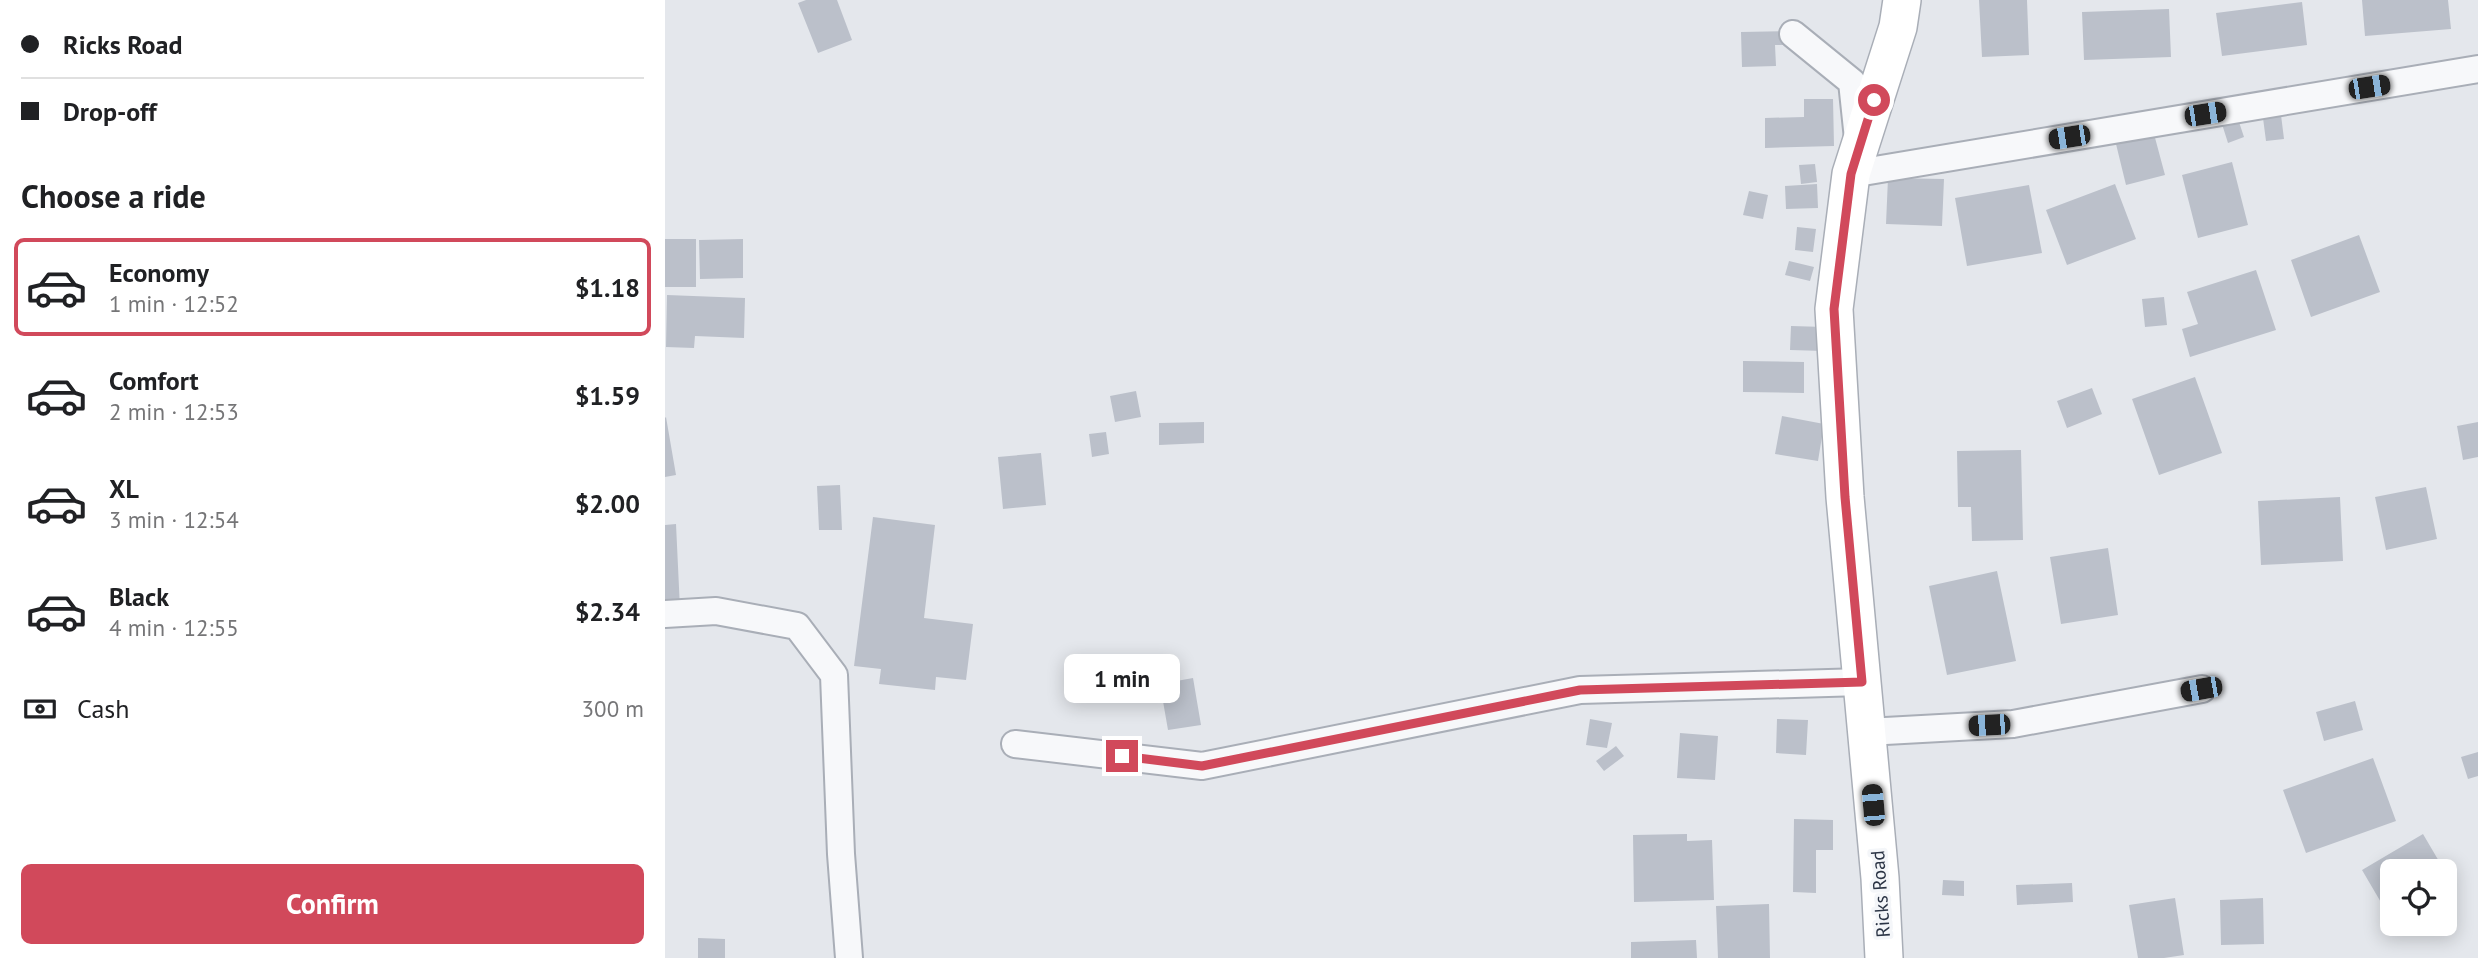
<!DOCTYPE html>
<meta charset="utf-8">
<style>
body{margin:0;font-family:"PT Sans",sans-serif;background:#f2f2f2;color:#202124;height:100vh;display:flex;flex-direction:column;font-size:26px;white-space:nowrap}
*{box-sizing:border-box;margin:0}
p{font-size:23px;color:#757577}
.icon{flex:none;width:38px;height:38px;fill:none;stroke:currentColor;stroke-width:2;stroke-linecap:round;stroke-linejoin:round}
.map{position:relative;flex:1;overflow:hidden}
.sheet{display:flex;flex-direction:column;background:#fff;width:665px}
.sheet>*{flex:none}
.guide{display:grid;align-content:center;height:154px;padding:0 21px;background:#fff}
.tools{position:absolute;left:1715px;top:859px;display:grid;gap:14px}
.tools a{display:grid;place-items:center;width:77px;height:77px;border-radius:10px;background:#fff;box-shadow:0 4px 18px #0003;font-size:35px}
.end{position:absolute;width:32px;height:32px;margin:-16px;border:9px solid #d1495b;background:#fff;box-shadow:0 0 0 4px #fff}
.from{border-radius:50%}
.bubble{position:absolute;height:49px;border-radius:10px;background:#fff;box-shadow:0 4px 18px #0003;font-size:23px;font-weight:600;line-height:49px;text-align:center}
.car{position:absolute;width:21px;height:42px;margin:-21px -10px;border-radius:9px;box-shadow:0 0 5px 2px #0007;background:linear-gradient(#222 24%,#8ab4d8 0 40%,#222 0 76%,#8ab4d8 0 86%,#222 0)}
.guide b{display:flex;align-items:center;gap:24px;height:66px;font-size:26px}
.guide b+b{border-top:2px solid #e0e0e0}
.guide i{width:18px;height:18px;background:#202124}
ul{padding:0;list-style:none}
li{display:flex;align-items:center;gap:21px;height:98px;margin:0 14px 10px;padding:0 7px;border:4px solid transparent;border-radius:10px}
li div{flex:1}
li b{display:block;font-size:26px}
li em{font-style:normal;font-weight:600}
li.current{border-color:#d1495b}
li>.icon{width:63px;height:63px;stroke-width:1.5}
h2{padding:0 21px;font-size:32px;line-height:84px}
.pay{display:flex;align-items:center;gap:18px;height:77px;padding:0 21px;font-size:26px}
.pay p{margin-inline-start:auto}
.primary-button{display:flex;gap:14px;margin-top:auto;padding:14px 21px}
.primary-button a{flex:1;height:80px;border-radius:10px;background:#d1495b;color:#fff;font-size:28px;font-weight:600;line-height:80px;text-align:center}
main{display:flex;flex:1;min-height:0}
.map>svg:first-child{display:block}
</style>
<main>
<section class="sheet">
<div class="guide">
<b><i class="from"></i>Ricks Road</b>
<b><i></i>Drop-off</b>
</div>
<h2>Choose a ride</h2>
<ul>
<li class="current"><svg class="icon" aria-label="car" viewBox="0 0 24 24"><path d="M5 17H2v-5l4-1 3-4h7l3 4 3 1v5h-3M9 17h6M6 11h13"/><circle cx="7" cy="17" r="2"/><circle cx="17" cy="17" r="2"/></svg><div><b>Economy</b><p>1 min · 12:52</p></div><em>$1.18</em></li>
<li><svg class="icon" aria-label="car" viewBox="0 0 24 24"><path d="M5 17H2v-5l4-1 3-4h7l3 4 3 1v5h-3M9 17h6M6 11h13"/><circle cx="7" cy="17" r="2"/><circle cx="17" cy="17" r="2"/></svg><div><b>Comfort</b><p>2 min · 12:53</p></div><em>$1.59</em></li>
<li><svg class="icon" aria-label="car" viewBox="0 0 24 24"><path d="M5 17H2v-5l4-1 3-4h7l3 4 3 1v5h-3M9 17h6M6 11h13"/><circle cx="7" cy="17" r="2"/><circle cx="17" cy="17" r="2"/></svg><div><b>XL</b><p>3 min · 12:54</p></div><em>$2.00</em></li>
<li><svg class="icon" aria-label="car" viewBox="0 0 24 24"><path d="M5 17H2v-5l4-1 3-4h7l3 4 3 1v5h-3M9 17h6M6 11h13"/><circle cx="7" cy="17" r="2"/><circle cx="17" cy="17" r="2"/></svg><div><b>Black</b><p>4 min · 12:55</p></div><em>$2.34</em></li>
</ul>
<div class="pay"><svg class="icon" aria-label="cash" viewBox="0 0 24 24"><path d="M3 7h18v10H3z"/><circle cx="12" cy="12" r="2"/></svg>Cash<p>300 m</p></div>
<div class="primary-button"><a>Confirm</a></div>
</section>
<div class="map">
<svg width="1813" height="958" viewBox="0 0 1813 958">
<rect width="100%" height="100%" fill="#e4e7ec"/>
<path fill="#bbc0ca" d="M 141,0 L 172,0 L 187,40 L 153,53 L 133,3 Z
M 1314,0 L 1362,0 L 1364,55 L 1317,57 Z
M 1697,0 L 1783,0 L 1786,29 L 1700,36 Z
M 1637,2 L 1642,45 L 1557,56 L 1551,13 Z
M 1504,9 L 1506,57 L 1419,60 L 1417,12 Z
M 1135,31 L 1135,45 L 1110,45 L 1111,66 L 1077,67 L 1076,32 Z
M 1139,99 L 1168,99 L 1169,146 L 1100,148 L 1100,118 L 1139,117 Z
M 1616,115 L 1619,139 L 1601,141 L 1598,118 Z
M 1572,116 L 1579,137 L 1563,143 L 1556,121 Z
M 1489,134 L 1500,175 L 1461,185 L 1451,144 Z
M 1567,162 L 1583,225 L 1533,238 L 1517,175 Z
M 1150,164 L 1152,182 L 1136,184 L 1134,165 Z
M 1223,178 L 1279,179 L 1277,226 L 1221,224 Z
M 1152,184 L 1153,208 L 1121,209 L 1120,186 Z
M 1450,184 L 1471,239 L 1402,265 L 1381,210 Z
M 1364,185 L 1377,253 L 1302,266 L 1290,198 Z
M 1084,191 L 1103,195 L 1098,219 L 1078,215 Z
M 1132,227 L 1151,229 L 1148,252 L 1130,250 Z
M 1694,235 L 1715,292 L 1646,317 L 1626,260 Z
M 0,239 L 31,239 L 31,287 L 0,287 Z
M 78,239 L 78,278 L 35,279 L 34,240 Z
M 1124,261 L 1149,267 L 1145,281 L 1120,275 Z
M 1591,270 L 1611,330 L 1525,357 L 1517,329 L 1533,324 L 1522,292 Z
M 2,295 L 80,298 L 79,338 L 30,336 L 29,348 L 1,347 Z
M 1499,297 L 1502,325 L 1480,327 L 1477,299 Z
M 1126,326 L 1160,327 L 1159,351 L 1125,350 Z
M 1078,361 L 1139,362 L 1139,393 L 1078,392 Z
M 1530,377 L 1557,453 L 1494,475 L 1467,399 Z
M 1427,388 L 1437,414 L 1402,428 L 1392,401 Z
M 471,391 L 476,417 L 450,422 L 445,396 Z
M 1117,416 L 1159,424 L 1153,461 L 1110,454 Z
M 1,417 L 11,475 L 0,477 L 0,418 Z
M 539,422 L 539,443 L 494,445 L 494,423 Z
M 1813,422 L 1813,457 L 1798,460 L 1792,426 Z
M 441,432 L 444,454 L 427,457 L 424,434 Z
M 1356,450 L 1358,540 L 1307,541 L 1306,507 L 1293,507 L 1292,451 Z
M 376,453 L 381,505 L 338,509 L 333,457 Z
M 175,485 L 177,530 L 154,530 L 152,486 Z
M 1761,487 L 1772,539 L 1721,550 L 1710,497 Z
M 1675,497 L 1678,561 L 1596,565 L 1593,501 Z
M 208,517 L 270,525 L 259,618 L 308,624 L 301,680 L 271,677 L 270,690 L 214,684 L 216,669 L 189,666 Z
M 11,524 L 15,609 L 0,609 L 0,525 Z
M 1443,548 L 1453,615 L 1396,624 L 1385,557 Z
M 1332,571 L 1351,661 L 1282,675 L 1264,586 Z
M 528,678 L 536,725 L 503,730 L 495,684 Z
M 1690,701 L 1698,730 L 1659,741 L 1651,712 Z
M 925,719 L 947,723 L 942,748 L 921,745 Z
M 1112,719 L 1143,720 L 1141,755 L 1111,753 Z
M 1015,733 L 1053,736 L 1050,780 L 1012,778 Z
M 951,746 L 959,756 L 939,771 L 931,761 Z
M 1813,752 L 1813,776 L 1803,779 L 1796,757 Z
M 1708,758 L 1731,821 L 1641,853 L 1618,790 Z
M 1129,819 L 1168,820 L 1168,850 L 1151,850 L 1151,893 L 1128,892 Z
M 1022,834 L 1022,841 L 1047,840 L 1049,900 L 969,902 L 968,835 Z
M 1758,834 L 1785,880 L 1780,883 L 1780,872 L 1727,872 L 1727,914 L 1724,916 L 1697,870 Z
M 1278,880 L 1299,881 L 1299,896 L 1277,895 Z
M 1407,883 L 1408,902 L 1352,905 L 1351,885 Z
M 1510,898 L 1519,955 L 1499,958 L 1473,958 L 1464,905 Z
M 1598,898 L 1599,944 L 1556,945 L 1555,900 Z
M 1104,904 L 1105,958 L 1053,958 L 1051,906 Z
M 33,938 L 60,939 L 60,958 L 33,958 Z
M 1031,940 L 1032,958 L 966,958 L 966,942 Z"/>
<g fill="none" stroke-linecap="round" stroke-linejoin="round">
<defs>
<path id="street" d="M 1128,34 L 1187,82 L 1193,139
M 1186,174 L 1813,69
M 0,614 L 51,611 L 132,626 L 169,675 L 176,854 L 184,958
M 1202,732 L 1348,724 L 1537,689
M 350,744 L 537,766 L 915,690 L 1197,682"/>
<path id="secondary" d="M 1219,958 L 1215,878 L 1180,497 L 1169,309 L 1186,174 L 1233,27 L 1237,0"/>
</defs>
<use href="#street" stroke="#a9aeb7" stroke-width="30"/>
<use href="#secondary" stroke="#a9aeb7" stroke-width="40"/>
<use href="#street" stroke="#f7f8fa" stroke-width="26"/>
<use href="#secondary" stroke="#fff" stroke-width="37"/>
</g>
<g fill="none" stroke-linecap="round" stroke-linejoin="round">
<path stroke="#d1495b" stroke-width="9" d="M 457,756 L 537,766 L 915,690 L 1197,682 L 1180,497 L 1169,309 L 1186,174 L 1209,100"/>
</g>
<g text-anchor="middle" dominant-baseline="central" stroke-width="7" stroke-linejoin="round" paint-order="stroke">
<g font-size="19" fill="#2b3445" stroke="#f4f6f9">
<text transform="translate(1215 894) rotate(-94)">Ricks Road</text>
</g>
</g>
</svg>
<div class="tools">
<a><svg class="icon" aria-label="locate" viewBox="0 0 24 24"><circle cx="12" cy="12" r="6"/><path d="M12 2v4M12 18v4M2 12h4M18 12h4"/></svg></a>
</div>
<i class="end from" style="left:1209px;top:100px"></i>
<i class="end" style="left:457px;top:756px"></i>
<div class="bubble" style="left:399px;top:654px;width:116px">1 min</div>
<i class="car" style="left:1704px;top:87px;rotate:81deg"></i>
<i class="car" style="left:1540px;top:114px;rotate:81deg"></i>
<i class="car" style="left:1404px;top:137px;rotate:261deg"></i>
<i class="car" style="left:1536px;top:689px;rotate:260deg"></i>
<i class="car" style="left:1324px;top:725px;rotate:267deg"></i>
<i class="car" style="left:1208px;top:805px;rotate:355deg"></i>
</div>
</main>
